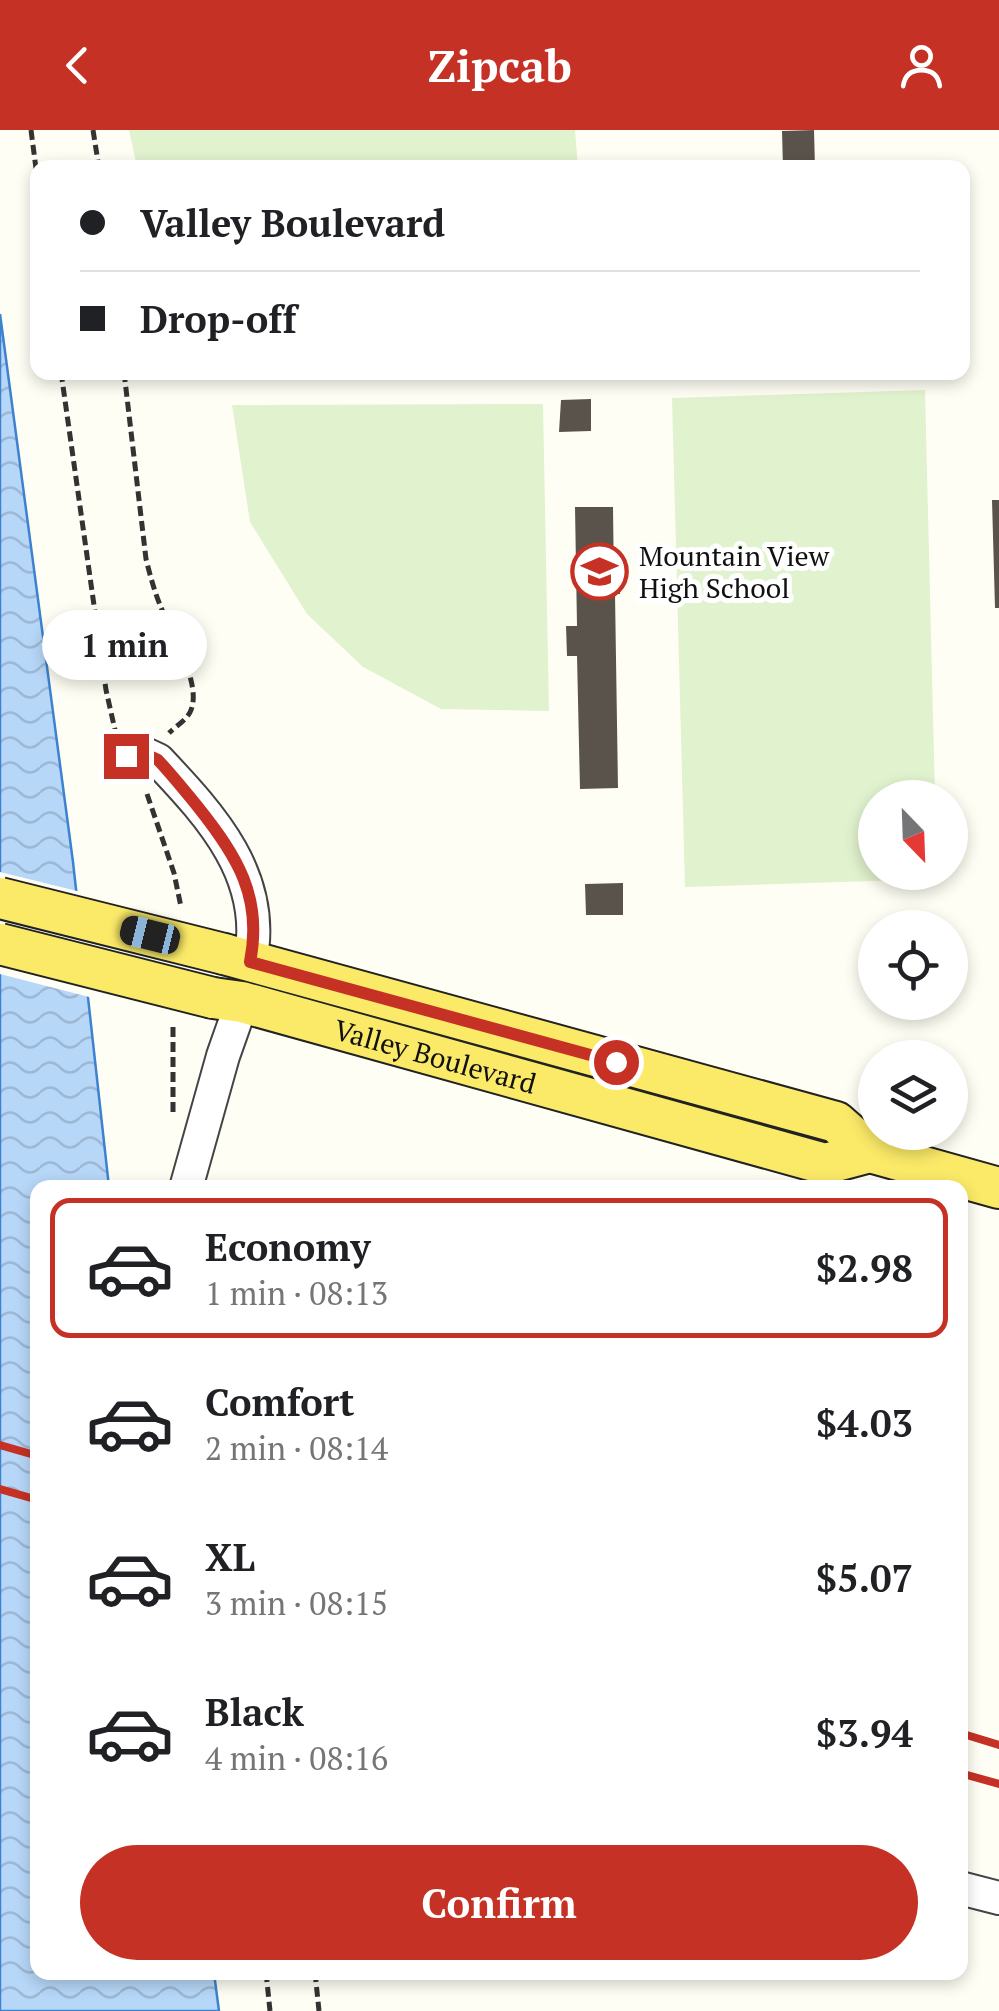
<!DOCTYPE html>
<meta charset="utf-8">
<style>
body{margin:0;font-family:"PT Serif",serif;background:#f6f6f6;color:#202124;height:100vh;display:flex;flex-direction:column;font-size:38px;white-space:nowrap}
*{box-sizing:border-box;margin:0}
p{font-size:32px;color:#757577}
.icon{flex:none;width:55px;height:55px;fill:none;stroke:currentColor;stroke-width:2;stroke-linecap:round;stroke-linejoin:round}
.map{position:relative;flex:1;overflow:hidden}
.details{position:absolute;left:30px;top:1050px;width:938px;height:800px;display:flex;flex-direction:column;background:#fff;border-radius:20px;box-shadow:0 5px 15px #0003}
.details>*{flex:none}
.banner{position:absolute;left:30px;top:30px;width:940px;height:220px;border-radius:20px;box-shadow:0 5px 15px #0003;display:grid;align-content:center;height:220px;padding:0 50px;background:#fff}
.needle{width:65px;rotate:157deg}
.buttons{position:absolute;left:858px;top:650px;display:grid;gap:20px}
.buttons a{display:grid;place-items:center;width:110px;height:110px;border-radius:50%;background:#fff;box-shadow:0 5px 15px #0003;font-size:50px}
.end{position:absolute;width:45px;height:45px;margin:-22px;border:12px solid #c53124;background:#fff;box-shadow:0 0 0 5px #fff}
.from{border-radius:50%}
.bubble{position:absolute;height:70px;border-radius:35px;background:#fff;box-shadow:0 5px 15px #0003;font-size:32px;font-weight:700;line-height:70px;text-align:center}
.car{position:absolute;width:30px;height:60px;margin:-30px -15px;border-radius:12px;box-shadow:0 0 8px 2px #0007;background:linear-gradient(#222 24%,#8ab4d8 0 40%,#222 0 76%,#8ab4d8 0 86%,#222 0)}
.banner b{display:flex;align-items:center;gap:35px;height:95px;font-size:38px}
.banner b+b{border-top:2px solid #e0e0e0}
.banner i{width:25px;height:25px;background:#202124}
ul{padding:18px 0 0;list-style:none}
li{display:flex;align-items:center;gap:30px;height:140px;margin:0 20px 15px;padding:0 30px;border:5px solid transparent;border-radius:20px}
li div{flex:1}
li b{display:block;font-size:38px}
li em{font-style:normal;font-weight:700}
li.selected{border-color:#c53124}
li>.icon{width:90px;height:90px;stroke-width:1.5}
.action{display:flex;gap:20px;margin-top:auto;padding:20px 50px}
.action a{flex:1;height:115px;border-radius:60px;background:#c53124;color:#fff;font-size:40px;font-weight:700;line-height:115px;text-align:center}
header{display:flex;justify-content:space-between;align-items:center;height:130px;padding:0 50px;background:#c53124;color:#fff;font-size:45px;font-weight:700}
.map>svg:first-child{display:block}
</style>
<header><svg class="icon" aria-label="back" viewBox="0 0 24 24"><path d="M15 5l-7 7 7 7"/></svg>Zipcab<svg class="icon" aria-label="person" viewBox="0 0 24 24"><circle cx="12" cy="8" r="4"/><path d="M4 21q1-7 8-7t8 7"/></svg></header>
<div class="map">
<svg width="999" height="1881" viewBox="0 0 999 1881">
<defs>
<pattern id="water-waves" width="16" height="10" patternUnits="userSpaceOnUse" patternTransform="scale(2.5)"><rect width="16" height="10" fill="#b7d7f8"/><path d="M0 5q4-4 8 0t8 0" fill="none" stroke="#9cb8d4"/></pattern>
</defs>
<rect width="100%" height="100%" fill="#fffef4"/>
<path fill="#e1f2ce" d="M 129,0 L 575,0 L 578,37 L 137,37 Z
M 925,260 L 935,667 L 875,668 L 875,742 L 937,743 L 937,749 L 685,757 L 672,268 Z
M 543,274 L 549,581 L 441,579 L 363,537 L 307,484 L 250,392 L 232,275 Z"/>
<path fill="url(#water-waves)" stroke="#3c82d1" stroke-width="2.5" d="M 0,184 L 73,732 L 109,1057 L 38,1058 L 38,1842 L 214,1843 L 219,1881 L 0,1881 Z"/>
<path fill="#fffef4" d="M 0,742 L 81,762 L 93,868 L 0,844 Z"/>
<path fill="#5a534c" d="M 814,0 L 815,38 L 783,38 L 782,1 Z
M 591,269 L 591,301 L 559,302 L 561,270 Z
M 992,370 L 999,370 L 999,478 L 995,478 Z
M 575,377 L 613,377 L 614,457 L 620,457 L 620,464 L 615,464 L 618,658 L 580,659 L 577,526 L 567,526 L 566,496 L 577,496 Z
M 623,753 L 623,785 L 586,785 L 585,754 Z"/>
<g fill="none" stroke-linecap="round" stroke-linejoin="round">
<defs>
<path id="minor" d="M 126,625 L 143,623 L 158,630 C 212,687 268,748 250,832
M 186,1058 L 223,926 L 242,872
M 960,1758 L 999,1768"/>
<g id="major">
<path d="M 224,824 L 836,992 L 870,1022 L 999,1058"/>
<path id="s1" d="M 213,868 L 242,872 L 825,1034 L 870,1022"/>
</g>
</defs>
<use href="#minor" stroke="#444" stroke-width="36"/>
<use href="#major" stroke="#222" stroke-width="44"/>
<path stroke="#333" stroke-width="5" stroke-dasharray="10 5" stroke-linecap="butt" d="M 31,0 L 38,54
M 93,0 L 99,38
M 61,242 L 106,560 L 115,600
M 124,242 L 146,429 C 150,445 154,460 160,475 C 170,501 202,553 191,580 C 188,589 176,596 169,603
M 147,664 L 174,743 L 181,777
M 173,982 L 173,893
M 266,1842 L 270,1881
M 315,1842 L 319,1881"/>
<use href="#minor" stroke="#fff" stroke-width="32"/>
<use href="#major" stroke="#fbea68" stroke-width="40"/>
<path stroke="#c53124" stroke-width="8" d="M 0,1315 L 38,1326
M 0,1359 L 38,1370
M 960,1603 L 999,1615
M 960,1643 L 999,1654"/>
<defs>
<path id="major-bridge" d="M 0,768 L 224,824
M 0,814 L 213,868"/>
</defs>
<use href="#major-bridge" stroke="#222" stroke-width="44" stroke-linecap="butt"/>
<use href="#major-bridge" stroke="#fbea68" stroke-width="40"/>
</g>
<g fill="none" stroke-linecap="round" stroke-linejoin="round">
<path stroke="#c53124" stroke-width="12" d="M 126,626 L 143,623 L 158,630 C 172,645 185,661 198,677 C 237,726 263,767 250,832 L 616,932"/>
</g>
<defs>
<symbol id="school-ring" viewBox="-11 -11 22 22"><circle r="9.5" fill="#fff" stroke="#c53124" stroke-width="1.5"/><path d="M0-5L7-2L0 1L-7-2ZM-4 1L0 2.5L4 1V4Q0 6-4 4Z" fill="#c53124"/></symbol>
</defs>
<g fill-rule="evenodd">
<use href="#school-ring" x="568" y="410" width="63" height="63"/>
</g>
<g text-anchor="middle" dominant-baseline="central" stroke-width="10" stroke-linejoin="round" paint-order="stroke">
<g font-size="28" fill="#111" stroke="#fff" text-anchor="start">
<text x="639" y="425">Mountain View<tspan x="639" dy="32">High School</tspan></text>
</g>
<g font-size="28" fill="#111" stroke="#fff">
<text stroke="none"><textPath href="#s1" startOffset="230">Valley Boulevard</textPath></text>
</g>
</g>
</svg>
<div class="buttons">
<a><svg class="needle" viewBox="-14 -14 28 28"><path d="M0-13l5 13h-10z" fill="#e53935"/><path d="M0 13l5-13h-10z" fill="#757577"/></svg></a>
<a><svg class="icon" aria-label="locate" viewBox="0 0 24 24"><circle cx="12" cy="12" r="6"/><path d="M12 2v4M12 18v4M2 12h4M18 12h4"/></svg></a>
<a><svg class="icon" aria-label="layers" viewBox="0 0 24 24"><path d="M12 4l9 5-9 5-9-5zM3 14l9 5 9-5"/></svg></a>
</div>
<i class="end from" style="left:616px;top:932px"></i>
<i class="end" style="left:126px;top:626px"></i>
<div class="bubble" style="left:42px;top:480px;width:165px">1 min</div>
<i class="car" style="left:150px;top:805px;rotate:284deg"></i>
<div class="banner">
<b><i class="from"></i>Valley Boulevard</b>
<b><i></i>Drop-off</b>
</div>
<section class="details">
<ul>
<li class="selected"><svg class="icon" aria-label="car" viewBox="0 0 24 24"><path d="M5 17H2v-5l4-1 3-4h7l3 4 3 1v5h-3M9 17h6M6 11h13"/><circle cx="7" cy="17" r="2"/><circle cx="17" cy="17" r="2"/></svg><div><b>Economy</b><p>1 min · 08:13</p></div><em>$2.98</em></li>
<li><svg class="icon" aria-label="car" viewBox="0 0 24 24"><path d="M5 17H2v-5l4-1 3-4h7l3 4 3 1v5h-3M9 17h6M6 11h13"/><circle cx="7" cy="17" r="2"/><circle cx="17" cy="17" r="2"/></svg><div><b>Comfort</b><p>2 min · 08:14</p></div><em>$4.03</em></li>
<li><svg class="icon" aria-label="car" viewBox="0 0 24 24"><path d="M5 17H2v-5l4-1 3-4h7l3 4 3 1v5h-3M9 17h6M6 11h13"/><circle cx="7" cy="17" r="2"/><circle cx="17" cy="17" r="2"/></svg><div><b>XL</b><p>3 min · 08:15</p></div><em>$5.07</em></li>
<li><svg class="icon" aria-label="car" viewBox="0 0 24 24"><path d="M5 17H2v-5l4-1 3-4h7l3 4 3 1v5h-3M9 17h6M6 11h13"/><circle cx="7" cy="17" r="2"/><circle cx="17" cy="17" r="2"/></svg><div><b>Black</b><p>4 min · 08:16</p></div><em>$3.94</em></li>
</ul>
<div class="action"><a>Confirm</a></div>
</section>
</div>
